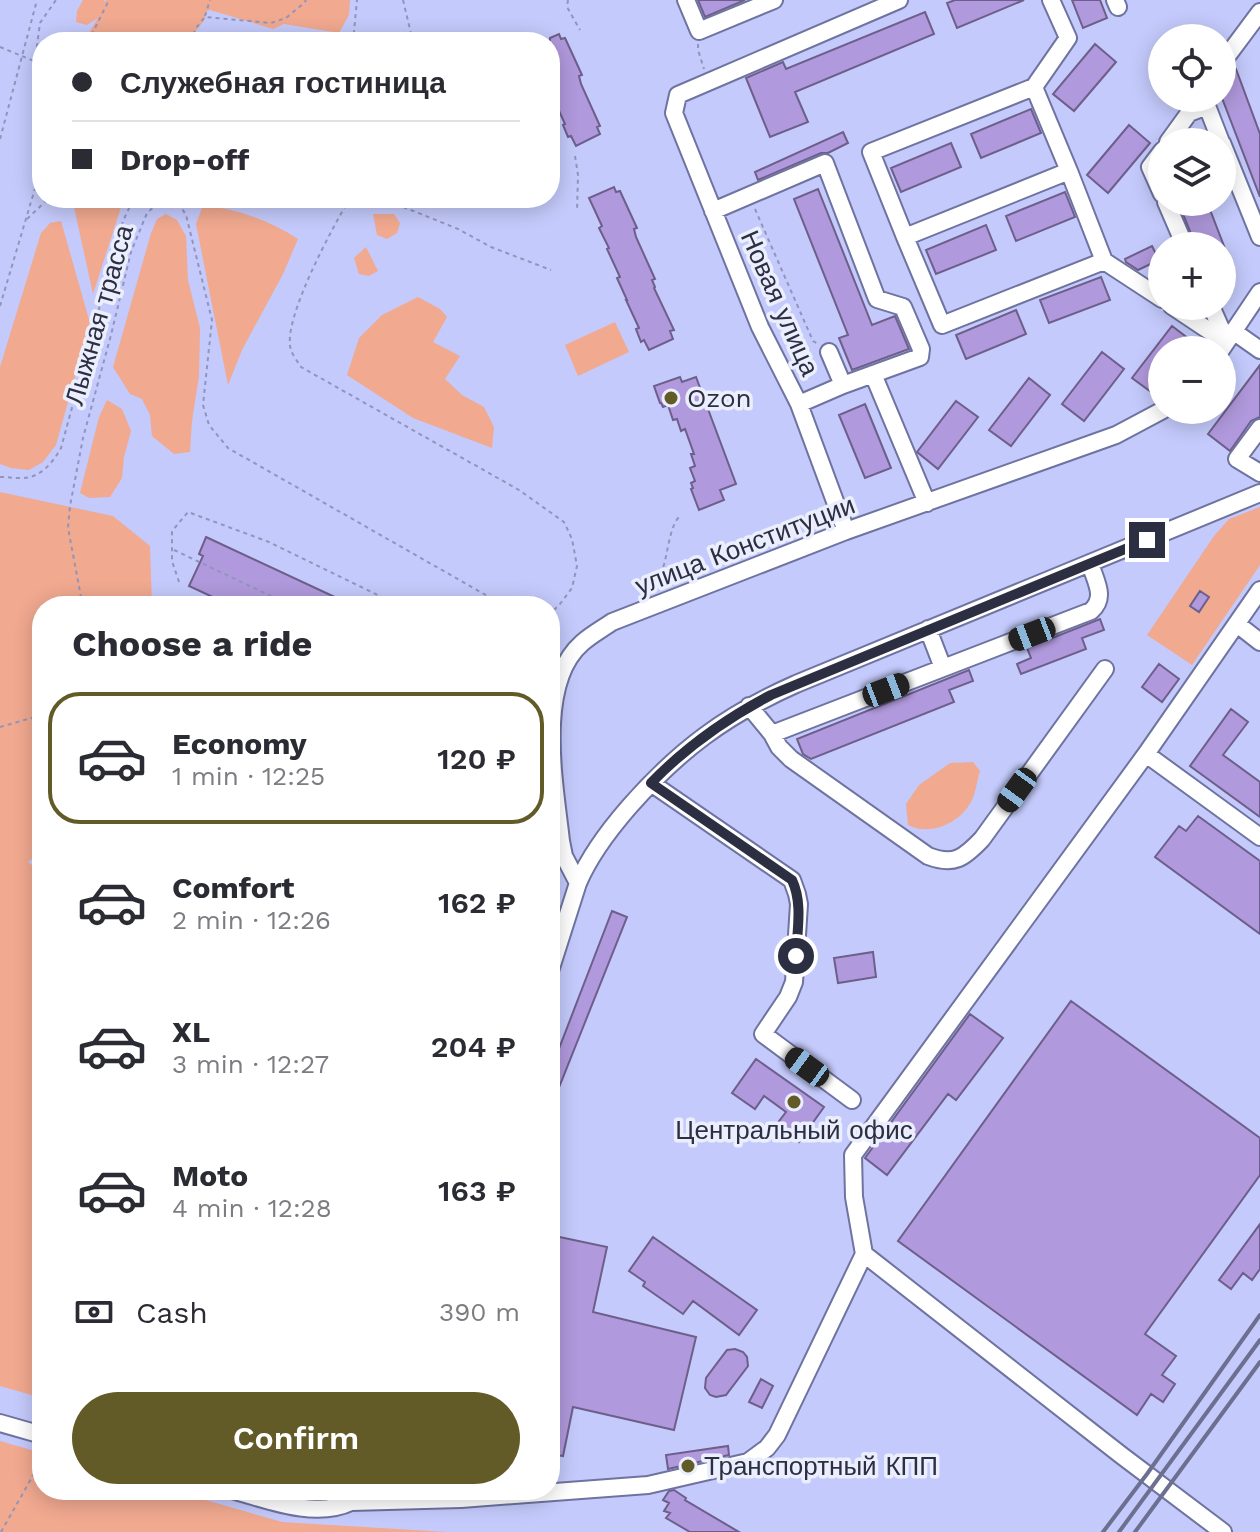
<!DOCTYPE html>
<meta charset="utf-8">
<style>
body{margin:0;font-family:"Work Sans",sans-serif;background:#f7f7f7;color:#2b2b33;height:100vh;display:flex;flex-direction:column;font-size:30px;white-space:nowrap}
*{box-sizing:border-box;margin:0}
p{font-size:26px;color:#7c7c81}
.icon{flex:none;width:44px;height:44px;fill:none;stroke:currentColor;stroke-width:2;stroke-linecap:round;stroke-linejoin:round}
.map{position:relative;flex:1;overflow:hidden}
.details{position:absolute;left:32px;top:596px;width:528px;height:904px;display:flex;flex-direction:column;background:#fff;border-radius:32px;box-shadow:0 4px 20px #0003}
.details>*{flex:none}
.hud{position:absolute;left:32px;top:32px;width:528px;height:176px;border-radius:32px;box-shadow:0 4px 20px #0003;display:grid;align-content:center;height:176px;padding:0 40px;background:#fff}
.tools{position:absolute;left:1148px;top:24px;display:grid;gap:16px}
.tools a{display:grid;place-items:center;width:88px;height:88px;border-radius:50%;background:#fff;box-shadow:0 4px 20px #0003;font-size:40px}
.end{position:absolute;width:36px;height:36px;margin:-18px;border:10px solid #2c2e41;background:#fff;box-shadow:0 0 0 4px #fff}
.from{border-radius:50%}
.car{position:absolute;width:24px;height:48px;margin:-24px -12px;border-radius:10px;box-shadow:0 0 6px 2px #0007;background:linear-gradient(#222 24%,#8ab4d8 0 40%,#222 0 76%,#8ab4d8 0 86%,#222 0)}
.hud b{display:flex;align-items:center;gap:28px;height:76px;font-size:30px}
.hud b+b{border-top:2px solid #e1e1e2}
.hud i{width:20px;height:20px;background:#2b2b33}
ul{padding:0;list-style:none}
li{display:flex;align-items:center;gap:24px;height:132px;margin:0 16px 12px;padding:0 24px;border:4px solid transparent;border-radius:32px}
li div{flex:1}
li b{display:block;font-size:30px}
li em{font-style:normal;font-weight:600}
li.active{border-color:#635b27}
li>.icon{width:72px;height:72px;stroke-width:1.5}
h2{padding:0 40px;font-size:36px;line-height:96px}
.pay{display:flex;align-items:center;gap:20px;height:88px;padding:0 40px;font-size:30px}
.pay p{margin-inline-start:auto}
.button{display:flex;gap:16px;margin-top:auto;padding:16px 40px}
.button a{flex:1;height:92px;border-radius:48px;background:#635b27;color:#fff;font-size:32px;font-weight:600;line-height:92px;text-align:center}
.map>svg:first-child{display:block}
</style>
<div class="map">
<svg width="1260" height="1532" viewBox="0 0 1260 1532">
<rect width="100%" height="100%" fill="#c4cafb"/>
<path fill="#f1a990" d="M 83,0 L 104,0 L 105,2 L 106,0 L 350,0 L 349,15 L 339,33 L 284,24 L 273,29 L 210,10 L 207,11 C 204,26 196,27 191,40 L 193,42 L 83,42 L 98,18 L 87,25 L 76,22 L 77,11 Z
M 82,198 L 124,198 L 93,294 L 74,207 Z
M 203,205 C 236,209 270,220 298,239 L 283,274 L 242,350 L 228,385 L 196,224 Z
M 166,214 L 177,220 L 186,236 L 188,280 L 200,328 L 199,376 L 192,421 L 190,452 L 174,454 L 152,436 L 150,415 L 142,399 L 130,394 L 113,367 L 151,233 L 157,219 Z
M 373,214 L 394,214 L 400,223 L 397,233 L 387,239 L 377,235 Z
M 61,221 L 90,323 L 56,445 L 43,462 L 29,470 L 11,468 L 0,464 L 0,367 L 41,233 L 50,223 Z
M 366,247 L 378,271 L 369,276 L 359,274 L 354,258 Z
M 418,297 L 440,309 L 447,317 L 433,342 L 460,356 L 445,379 L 462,395 L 484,407 L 494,427 L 492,448 L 413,418 L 347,375 L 359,338 L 382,315 Z
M 615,322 L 629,352 L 578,376 L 565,345 Z
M 107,400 L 122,409 L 131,431 L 124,457 L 122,478 L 110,497 L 89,498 L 80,493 L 99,417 Z
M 0,492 L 113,516 L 150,546 L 152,606 L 42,606 L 42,851 L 28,862 L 42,873 L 42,1398 L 0,1386 Z
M 1260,507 L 1260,565 L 1192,665 L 1147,635 L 1214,536 L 1229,519 Z
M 973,762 L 980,771 C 977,780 976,793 971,802 C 959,824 930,836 908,825 L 906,804 L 919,785 L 950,763 Z
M 0,1441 L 42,1453 L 42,1490 L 171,1490 L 282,1522 L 447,1532 L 0,1532 Z"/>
<path fill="#b099dc" stroke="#6d5f8a" stroke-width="2" d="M 698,0 L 745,0 L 705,17 Z
M 955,0 L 1024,0 L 957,28 L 947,3 Z
M 1072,0 L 1100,0 L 1107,18 L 1083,28 Z
M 925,12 L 934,34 L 795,92 L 808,122 L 770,137 L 746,78 L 783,62 L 786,69 Z
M 559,34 L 561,39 L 565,38 L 582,75 L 579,76 L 581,84 L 600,126 L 597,127 L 600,134 L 576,146 L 571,136 L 568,137 L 563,125 L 565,124 L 550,91 L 550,38 Z
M 1095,44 L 1116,62 L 1074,111 L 1053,94 Z
M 1236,69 L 1260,134 L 1260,197 L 1222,98 L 1222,74 Z
M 1031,109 L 1041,133 L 981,158 L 971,134 Z
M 1129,125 L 1150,143 L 1108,193 L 1087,175 Z
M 843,132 L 848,143 L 828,153 L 821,153 L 758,180 L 755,172 Z
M 951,143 L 961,167 L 901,192 L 891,168 Z
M 614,187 L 616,192 L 620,191 L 637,228 L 634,229 L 636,237 L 655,279 L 652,280 L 655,287 L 654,288 L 674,330 L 670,331 L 673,339 L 649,350 L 644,340 L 641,342 L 636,329 L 639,328 L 626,300 L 627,300 L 617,278 L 620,277 L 607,249 L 609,248 L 599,228 L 602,226 L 589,198 Z
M 818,189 L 872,325 L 895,316 L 909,349 L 852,370 L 839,338 L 848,335 L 794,199 Z
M 1065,192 L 1075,217 L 1016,241 L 1006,216 Z
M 1178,202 L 1207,202 L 1224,246 L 1196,246 Z
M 986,225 L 996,250 L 936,274 L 926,250 Z
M 1152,246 L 1159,260 L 1138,270 L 1126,262 L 1125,259 Z
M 1101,277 L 1110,300 L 1049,323 L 1040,300 Z
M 1016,310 L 1026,334 L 966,359 L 956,335 Z
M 1172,326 L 1193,342 L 1187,350 L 1162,350 L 1162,383 L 1154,394 L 1132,378 Z
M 1102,352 L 1124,369 L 1084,421 L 1062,404 Z
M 1260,365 L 1260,417 L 1251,421 L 1230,451 L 1208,434 Z
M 680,377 L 682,382 L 696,377 L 736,484 L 720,490 L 724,500 L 699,510 L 691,489 L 693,488 L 691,483 L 695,481 L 690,468 L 695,466 L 691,454 L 694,454 L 685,429 L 681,431 L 677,419 L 673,420 L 668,405 L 663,407 L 661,403 L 660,403 L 654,386 Z
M 1029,378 L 1050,395 L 1011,446 L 989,430 Z
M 956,401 L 978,417 L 938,469 L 917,452 Z
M 865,404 L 891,468 L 865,478 L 839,415 Z
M 206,537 L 354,606 L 232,606 L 189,586 L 203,556 L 199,554 Z
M 1200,591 L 1209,597 L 1199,612 L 1190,606 Z
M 1100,619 L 1104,630 L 1082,638 L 1086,649 L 1021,674 L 1017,664 L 1031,658 L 1027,648 Z
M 1159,664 L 1179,679 L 1162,702 L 1142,687 Z
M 969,670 L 973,681 L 949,690 L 954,702 L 811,759 L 803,754 L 797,739 Z
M 1231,709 L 1248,722 L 1223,755 L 1260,782 L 1260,817 L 1190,766 Z
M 1198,816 L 1260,861 L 1260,934 L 1155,857 L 1179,826 L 1186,831 Z
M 612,911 L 627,917 L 550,1110 L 550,1072 Z
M 873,952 L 876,977 L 838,983 L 834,958 Z
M 1071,1001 L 1260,1138 L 1260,1175 L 1145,1334 L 1176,1356 L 1162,1375 L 1175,1384 L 1163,1402 L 1151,1394 L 1137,1415 L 898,1241 Z
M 970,1014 L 1003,1038 L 956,1100 L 948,1094 L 887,1175 L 865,1158 Z
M 756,1059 L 824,1107 L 799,1142 L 776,1125 L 786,1112 L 764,1096 L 755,1109 L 732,1093 Z
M 1260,1224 L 1260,1269 L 1252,1280 L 1243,1273 L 1231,1289 L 1219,1280 Z
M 550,1235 L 607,1247 L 593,1312 L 696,1337 L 674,1430 L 573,1407 L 563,1456 L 550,1454 Z
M 653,1237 L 757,1310 L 739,1335 L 693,1301 L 683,1314 L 643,1286 L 645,1282 L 629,1271 Z
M 735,1349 L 743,1352 L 747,1357 L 748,1366 L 726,1395 L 716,1397 L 710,1395 L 705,1388 L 706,1378 L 727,1350 Z
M 761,1379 L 773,1386 L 762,1408 L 749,1402 Z
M 728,1446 L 729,1455 L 668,1469 L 666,1455 Z
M 674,1490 L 686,1498 L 685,1500 L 739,1532 L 690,1532 L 666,1518 L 670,1513 L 664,1511 L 669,1503 L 663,1500 L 669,1491 Z"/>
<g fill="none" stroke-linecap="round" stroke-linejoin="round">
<defs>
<path id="minor" d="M 686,0 L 699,31 L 774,0
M 1115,0 L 1118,7
M 1222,63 L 1260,12
M 1034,87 L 1068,38 L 1051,0
M 1168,142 L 1189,113 L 1207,106 L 1221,142
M 1222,143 L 1260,237
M 1162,151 L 1150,167 L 1162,194
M 1069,171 L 1104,261 L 942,325 L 905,237 Z
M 1166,202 L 1185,246
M 713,211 L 825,163 L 877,299 L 903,307 L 921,349 L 920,357 L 843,385 L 799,404
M 905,237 L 871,152 L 1034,87 L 1069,171
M 1104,261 L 1162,299
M 1172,306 L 1226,342
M 1211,306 L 1226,340
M 1233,331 L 1260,350
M 1221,350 L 1260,292
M 829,352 L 843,385
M 873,374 L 927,503
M 1260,428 L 1237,459 L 1260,473
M 846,531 L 799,404 L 760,327 L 674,113 L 678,95 L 899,0
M 1237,624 L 1260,642
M 928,629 L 943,668
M 749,706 L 772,734 L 779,747 L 791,759 L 928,856 C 954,866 964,858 982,839 L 1105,669
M 772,734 L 1091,611 C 1107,597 1095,581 1090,563
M 1146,754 L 1260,837
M 651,783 L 792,880 L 797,894 L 799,904 L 794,982 L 788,997 L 763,1034 L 852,1100
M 578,883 L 564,856 L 561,841 C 555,786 535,684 582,643 C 591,635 602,629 612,622 L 846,531 L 1116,435 L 1163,410
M 550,971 L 578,883 C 590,855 609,830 629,807 C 679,750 726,715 796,684 L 1260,493
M 864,1254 L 1121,1455 L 1223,1532
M 0,1423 L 42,1435
M 232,1490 C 268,1500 315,1519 351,1502 L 357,1490
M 351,1502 L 461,1499 L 648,1485 L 748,1462 L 767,1448 L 777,1435 L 864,1254 L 854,1197 L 853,1155 L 1146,754 L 1260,590"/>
</defs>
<use href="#minor" stroke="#6e73a0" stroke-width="20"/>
<path stroke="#9095bb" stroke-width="2" stroke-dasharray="4 4" stroke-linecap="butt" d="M 403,0 L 413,42
M 568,0 L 567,7 L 580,30
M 205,16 L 210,0
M 88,42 L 109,0
M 190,42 L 196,28 L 205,17 L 271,23 L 286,18 L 304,3 L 306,0
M 353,42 L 357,0
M 698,44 L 698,50 L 704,69
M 0,47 L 34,61
M 42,68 L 35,61 L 40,23 L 56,0
M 0,139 L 37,0
M 575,156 L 578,175 L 577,211
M 350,198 C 334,225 281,321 291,350 C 293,356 298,362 301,367 L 519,490 L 564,522 L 572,539 L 577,566 L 572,588 L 560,604 L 550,614
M 381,198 L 458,229 L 491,247 L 551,270
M 755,209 L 813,341 L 818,344
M 27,219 L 49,198
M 0,306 L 42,165
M 0,477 C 7,477 13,478 20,478 C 39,479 52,464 61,448 L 123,221 L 131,204 L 137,198
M 174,550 L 292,606
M 179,582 L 172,561 L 172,531 L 188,512 L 269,542 L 400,606
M 654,589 C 657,583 660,577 662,571 C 668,555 669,526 680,516
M 80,606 L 81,597 L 68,528 L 70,506 L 83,438 L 111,335 L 131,252 L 147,213 L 159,202 L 167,200 L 181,207 L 186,215 L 212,320 L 203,405 L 209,425 L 228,448 L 505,606
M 0,727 L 42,715
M 1,1532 L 31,1479 L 42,1455"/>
<use href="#minor" stroke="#fff" stroke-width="16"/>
<path stroke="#6c6f8f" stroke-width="4" d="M 1103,1532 L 1147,1474 L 1260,1315
M 1119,1532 L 1260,1340
M 1135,1532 L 1260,1362"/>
</g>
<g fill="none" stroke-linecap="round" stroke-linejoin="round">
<path stroke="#2c2e41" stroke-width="10" d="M 796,956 C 797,931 803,903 792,880 L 651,783 C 686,747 725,719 771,695 L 1147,540"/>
</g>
<g fill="#635b27" stroke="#ebeefd" stroke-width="3">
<circle cx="671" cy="398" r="8"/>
<circle cx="794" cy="1102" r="8"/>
<circle cx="688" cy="1466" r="8"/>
</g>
<g text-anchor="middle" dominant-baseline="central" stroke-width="7" stroke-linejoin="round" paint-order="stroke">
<g font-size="26" fill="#2c2e41" stroke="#ebeefd">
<text transform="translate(780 303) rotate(66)">Новая улица</text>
<text transform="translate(99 315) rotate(-74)">Лыжная трасса</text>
<text transform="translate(745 545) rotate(-21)">улица Конституции</text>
</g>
<g font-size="26" fill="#2c2e41" stroke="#ebeefd" text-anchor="start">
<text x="687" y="398">Ozon</text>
<text x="794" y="1130" text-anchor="middle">Центральный офис</text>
<text x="704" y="1466">Транспортный КПП</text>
</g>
</g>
</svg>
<div class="tools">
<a><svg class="icon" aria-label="locate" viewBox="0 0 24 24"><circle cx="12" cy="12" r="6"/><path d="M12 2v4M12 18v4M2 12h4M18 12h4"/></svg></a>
<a><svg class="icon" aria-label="layers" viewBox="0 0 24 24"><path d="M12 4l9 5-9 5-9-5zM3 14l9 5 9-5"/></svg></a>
<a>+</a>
<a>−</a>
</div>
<i class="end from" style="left:796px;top:956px"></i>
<i class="end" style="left:1147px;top:540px"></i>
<i class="car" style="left:1032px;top:634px;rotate:249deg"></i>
<i class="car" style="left:886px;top:690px;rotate:69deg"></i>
<i class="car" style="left:1017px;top:790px;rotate:216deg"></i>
<i class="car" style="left:807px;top:1067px;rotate:306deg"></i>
<div class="hud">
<b><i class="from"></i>Служебная гостиница</b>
<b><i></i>Drop-off</b>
</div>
<section class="details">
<h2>Choose a ride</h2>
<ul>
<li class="active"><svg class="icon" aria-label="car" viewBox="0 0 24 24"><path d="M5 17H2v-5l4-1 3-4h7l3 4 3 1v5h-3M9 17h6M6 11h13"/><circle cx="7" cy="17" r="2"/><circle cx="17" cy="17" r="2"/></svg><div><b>Economy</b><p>1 min · 12:25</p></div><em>120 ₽</em></li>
<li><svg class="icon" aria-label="car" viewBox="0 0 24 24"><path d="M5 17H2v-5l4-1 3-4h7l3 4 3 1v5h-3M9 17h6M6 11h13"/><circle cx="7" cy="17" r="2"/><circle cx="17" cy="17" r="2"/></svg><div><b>Comfort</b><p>2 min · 12:26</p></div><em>162 ₽</em></li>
<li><svg class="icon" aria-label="car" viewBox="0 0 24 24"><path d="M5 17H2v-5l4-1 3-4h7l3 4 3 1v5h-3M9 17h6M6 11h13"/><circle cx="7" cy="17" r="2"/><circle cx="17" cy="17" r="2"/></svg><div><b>XL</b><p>3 min · 12:27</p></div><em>204 ₽</em></li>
<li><svg class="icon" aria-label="car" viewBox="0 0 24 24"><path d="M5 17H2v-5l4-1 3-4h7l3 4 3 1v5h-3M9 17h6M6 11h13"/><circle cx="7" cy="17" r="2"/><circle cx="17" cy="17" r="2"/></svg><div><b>Moto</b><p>4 min · 12:28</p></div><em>163 ₽</em></li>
</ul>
<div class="pay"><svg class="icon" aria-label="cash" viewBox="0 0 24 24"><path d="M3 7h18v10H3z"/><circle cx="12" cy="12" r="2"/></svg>Cash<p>390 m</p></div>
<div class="button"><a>Confirm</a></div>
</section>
</div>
